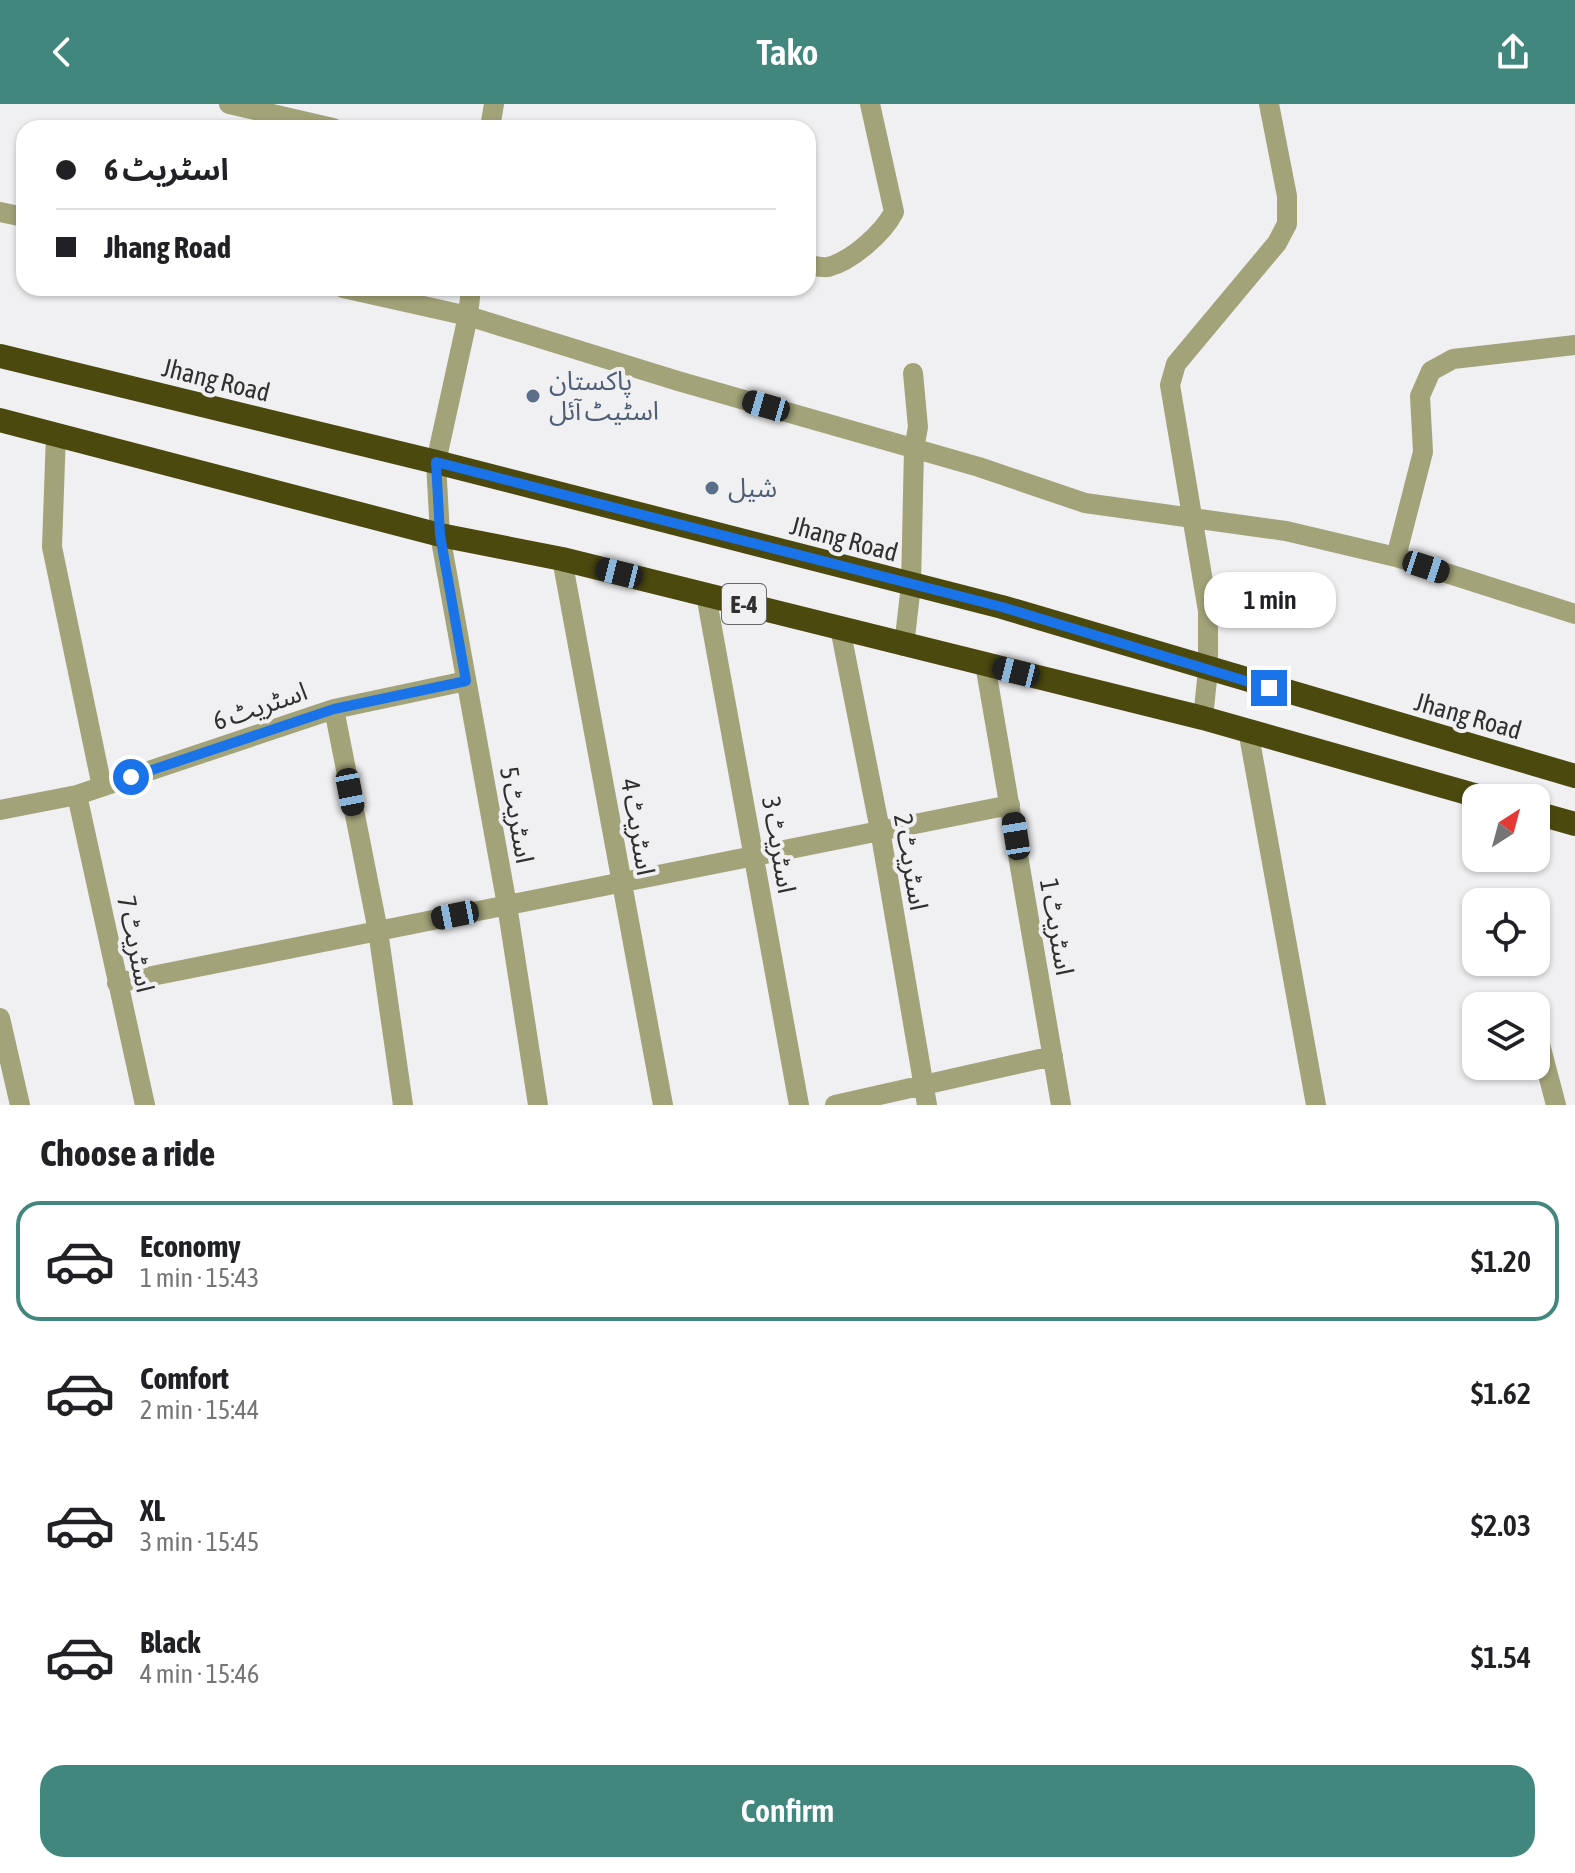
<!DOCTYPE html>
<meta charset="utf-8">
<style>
body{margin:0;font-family:"Asap Condensed","Noto Sans Arabic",sans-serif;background:#f6f6f6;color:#202124;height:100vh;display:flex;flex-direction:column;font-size:30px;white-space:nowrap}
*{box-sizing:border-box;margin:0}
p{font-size:26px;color:#757577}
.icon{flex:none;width:44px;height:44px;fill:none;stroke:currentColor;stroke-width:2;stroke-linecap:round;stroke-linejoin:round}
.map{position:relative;height:1001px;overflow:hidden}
.details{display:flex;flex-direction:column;background:#fff;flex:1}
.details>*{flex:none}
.guide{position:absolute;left:16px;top:16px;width:800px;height:176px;border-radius:24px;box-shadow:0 2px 6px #0004;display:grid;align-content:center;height:176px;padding:0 40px;background:#fff}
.needle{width:52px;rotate:36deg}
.fabs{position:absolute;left:1462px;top:680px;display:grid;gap:16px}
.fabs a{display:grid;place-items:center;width:88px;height:88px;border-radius:16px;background:#fff;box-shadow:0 2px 6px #0004;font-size:40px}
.end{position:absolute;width:36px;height:36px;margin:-18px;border:10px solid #1a73e8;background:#fff;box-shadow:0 0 0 4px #fff}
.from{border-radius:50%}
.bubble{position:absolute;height:56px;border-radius:24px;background:#fff;box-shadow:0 2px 6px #0004;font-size:26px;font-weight:600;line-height:56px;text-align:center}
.car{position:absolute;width:24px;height:48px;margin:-24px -12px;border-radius:10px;box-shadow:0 0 6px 2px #0007;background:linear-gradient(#222 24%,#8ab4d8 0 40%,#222 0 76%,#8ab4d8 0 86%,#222 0)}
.guide b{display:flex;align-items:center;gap:28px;height:76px;font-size:30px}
.guide b+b{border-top:2px solid #e0e0e0}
.guide i{width:20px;height:20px;background:#202124}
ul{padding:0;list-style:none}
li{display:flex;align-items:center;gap:24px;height:120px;margin:0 16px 12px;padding:0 24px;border:4px solid transparent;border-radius:24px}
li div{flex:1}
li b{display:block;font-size:30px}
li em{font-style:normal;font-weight:600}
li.current{border-color:#42877d}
li>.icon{width:72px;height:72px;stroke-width:1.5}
h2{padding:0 40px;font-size:36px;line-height:96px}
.primary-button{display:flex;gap:16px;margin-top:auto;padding:16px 40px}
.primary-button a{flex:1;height:92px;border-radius:24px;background:#42877d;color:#fff;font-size:32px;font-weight:600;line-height:92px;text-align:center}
header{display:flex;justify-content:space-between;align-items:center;height:104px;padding:0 40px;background:#42877d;color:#fff;font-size:36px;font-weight:600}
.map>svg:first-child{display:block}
</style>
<header><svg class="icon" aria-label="back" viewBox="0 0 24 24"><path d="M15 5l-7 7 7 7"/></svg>Tako<svg class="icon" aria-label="share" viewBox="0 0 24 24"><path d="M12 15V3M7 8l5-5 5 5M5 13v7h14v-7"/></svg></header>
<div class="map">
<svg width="1575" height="1001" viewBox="0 0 1575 1001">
<rect width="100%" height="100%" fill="#f0f0f2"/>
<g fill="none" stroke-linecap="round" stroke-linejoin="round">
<path stroke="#a3a379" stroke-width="20" d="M 229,0 L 333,24
M 490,24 L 494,0
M 0,108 L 24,113
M 808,161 C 814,162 822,164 828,163 C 852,157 883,129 894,108 L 870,0
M 343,184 L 468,212 L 678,277 L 979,363 L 1085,399 L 1286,427 L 1396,453 L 1575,510
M 471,184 L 468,212 L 436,358 L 440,431 L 507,801 L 538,1001
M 56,329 L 52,443 L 102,683
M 1396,453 L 1423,348 L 1420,292 L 1431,267 L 1453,255 L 1575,241
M 562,455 L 663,1001
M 706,491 L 799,1001
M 840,524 L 880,726 L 927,1001
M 904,542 L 911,481 L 914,345 L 918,323 L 913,269
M 985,560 L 1061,1001
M 334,605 L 378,827 L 403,1001
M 1203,614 L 1208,566 L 1208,507 L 1170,281 L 1176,260 L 1277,139 L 1287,120 L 1287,92 L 1269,0
M 1248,626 L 1316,1001
M 77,691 L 145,1001
M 0,706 L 77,691 L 334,605 L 466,577
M 117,879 L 1010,701
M 0,914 L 20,1001
M 1536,925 L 1556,1001
M 835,1001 L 1053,952"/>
<path stroke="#4c490f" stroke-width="24" d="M 0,252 L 436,358 L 1002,503 L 1575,672
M 0,316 L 440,431 L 562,455 L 1203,614 L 1485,694
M 1536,709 L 1575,720"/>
</g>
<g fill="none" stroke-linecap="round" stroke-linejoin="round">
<path stroke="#1a73e8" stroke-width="10" d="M 131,673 L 334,605 L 466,577 L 440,431 L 436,358 L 1002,503 L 1269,584"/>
</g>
<g fill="#5c6f8a" stroke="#f0f0f2" stroke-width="3">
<circle cx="533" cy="292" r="8"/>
<circle cx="712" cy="384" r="8"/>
</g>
<g text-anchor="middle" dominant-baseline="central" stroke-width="8" stroke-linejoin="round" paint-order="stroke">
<rect fill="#f0f0f2" stroke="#6a6a6b" stroke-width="2" x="722" y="480" width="44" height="40" rx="6"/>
<g font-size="24" font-weight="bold" fill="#303031">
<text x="744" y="500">E-4</text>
</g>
<g font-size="26" fill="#303031" stroke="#f0f0f2">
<text transform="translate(216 276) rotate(14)">Jhang Road</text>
<text transform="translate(844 435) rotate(15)">Jhang Road</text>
<text transform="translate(260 602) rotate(-19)">اسٹریٹ 6</text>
<text transform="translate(1468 612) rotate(16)">Jhang Road</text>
<text transform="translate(517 711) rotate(80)">اسٹریٹ 5</text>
<text transform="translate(638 723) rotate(80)">اسٹریٹ 4</text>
<text transform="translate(779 741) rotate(80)">اسٹریٹ 3</text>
<text transform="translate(911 758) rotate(80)">اسٹریٹ 2</text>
<text transform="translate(1057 823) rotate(80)">اسٹریٹ 1</text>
<text transform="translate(136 840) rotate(78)">اسٹریٹ 7</text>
</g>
<g font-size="26" fill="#4e5e75" stroke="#f0f0f2" text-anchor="start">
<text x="549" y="277">پاکستان<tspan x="549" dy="30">اسٹیٹ آئل</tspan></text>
<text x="728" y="384">شیل</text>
</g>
</g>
</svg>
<div class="fabs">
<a><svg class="needle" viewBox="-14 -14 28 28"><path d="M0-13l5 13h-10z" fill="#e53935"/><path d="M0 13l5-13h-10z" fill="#757577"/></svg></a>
<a><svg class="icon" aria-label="locate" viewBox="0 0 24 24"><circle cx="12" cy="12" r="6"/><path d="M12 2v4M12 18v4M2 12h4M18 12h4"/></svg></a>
<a><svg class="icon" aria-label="layers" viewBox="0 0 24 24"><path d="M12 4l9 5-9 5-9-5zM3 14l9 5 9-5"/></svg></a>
</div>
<i class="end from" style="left:131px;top:673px"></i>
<i class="end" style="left:1269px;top:584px"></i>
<div class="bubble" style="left:1204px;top:468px;width:132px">1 min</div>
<i class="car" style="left:766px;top:302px;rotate:286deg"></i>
<i class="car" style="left:1426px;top:463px;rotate:108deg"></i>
<i class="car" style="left:619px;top:469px;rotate:284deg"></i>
<i class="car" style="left:1016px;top:568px;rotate:284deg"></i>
<i class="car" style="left:350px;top:688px;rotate:169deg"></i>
<i class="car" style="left:1016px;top:732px;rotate:351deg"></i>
<i class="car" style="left:455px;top:811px;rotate:259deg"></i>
<div class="guide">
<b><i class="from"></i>اسٹریٹ 6</b>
<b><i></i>Jhang Road</b>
</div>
</div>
<section class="details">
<h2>Choose a ride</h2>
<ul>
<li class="current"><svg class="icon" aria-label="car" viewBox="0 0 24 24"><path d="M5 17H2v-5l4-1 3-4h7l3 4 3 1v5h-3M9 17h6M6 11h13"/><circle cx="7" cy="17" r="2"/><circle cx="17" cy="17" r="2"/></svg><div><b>Economy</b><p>1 min · 15:43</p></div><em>$1.20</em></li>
<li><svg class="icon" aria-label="car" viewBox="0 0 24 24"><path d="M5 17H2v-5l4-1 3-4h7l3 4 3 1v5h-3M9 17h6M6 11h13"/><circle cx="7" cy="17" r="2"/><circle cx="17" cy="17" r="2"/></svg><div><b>Comfort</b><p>2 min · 15:44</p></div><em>$1.62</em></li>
<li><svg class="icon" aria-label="car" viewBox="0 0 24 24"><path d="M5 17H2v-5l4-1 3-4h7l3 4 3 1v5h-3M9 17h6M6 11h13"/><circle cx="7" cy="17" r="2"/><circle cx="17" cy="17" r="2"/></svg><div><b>XL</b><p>3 min · 15:45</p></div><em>$2.03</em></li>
<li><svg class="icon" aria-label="car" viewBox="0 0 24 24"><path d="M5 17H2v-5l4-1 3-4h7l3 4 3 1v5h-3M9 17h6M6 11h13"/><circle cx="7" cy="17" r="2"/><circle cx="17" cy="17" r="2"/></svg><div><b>Black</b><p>4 min · 15:46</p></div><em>$1.54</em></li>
</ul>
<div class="primary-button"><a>Confirm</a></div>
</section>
